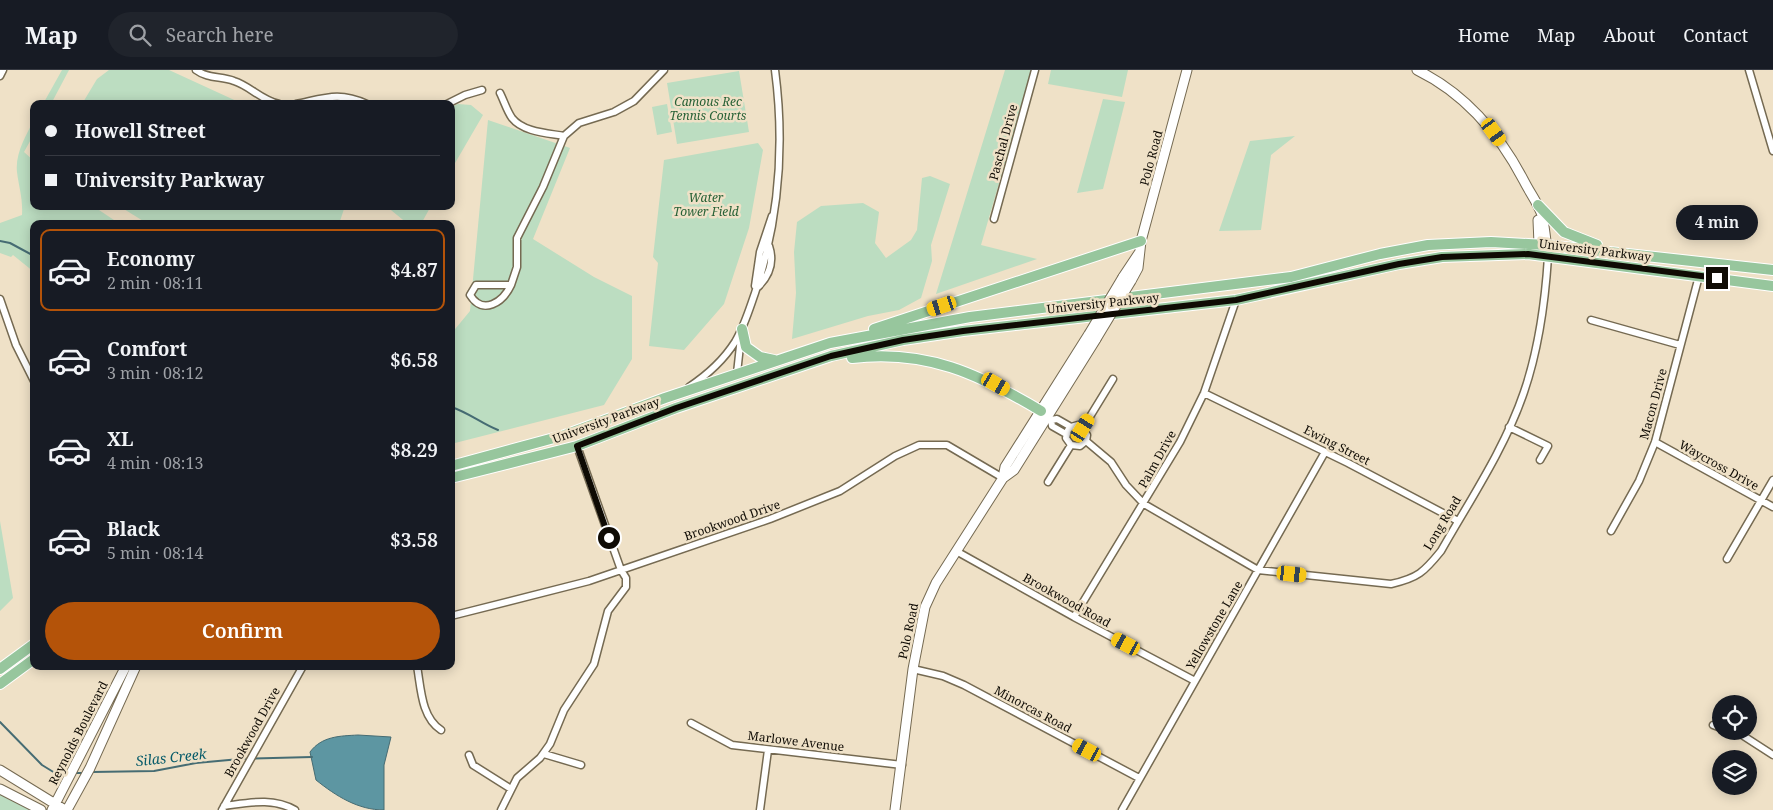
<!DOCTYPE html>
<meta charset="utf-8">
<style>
body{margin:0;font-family:"Noto Serif",serif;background:#20242c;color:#f1f3f6;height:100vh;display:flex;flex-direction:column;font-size:19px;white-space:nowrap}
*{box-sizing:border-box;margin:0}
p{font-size:16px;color:#9ea1a6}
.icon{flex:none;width:28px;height:28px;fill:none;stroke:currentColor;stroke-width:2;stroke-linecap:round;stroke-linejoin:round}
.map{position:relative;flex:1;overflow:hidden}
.side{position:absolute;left:30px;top:150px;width:425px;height:450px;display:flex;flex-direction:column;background:#171b24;border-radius:10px;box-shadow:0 2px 12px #0003}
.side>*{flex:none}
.banner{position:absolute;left:30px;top:30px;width:425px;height:110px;border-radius:10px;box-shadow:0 2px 12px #0003;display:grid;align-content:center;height:110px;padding:0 15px;background:#171b24}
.fabs{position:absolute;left:1712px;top:625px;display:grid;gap:10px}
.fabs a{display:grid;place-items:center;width:45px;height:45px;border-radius:50%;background:#171b24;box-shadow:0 2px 12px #0003;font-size:25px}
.end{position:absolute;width:22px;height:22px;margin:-11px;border:6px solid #0f0b04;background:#fff;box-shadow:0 0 0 2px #fff}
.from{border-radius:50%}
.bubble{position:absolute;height:35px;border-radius:18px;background:#171b24;box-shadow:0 2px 12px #0003;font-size:16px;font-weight:600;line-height:35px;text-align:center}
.car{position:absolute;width:15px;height:30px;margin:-15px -8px;border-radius:6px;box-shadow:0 0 4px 1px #0007;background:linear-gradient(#f5c518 24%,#345 0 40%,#f5c518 0 76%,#345 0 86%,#f5c518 0)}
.banner b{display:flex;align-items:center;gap:18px;height:48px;font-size:19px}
.banner b+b{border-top:1px solid #363941}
.banner i{width:12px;height:12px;background:#f1f3f6}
ul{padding:9px 0 0;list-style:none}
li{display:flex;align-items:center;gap:15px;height:82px;margin:0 10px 8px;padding:0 5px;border:2px solid transparent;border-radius:10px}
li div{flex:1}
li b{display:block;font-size:19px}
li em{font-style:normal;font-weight:600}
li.selected{border-color:#b45309}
li>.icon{width:45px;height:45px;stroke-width:1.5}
.action{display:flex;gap:10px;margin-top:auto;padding:10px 15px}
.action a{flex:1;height:58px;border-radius:30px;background:#b45309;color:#fff;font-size:20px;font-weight:600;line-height:58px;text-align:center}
header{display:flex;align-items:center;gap:30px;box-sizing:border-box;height:70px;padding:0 25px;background:#171b24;border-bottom:1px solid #363941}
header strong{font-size:24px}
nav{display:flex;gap:28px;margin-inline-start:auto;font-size:18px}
.search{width:350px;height:45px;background:#20242c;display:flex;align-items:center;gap:12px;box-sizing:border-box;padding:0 18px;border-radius:28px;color:#9ea1a6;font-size:19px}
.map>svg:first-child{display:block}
</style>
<header>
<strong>Map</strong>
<div class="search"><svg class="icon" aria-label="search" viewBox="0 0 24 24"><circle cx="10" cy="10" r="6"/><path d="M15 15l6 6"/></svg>Search here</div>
<nav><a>Home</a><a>Map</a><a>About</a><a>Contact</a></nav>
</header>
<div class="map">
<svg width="1773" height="740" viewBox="0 0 1773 740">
<rect width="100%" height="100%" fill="#efe1c7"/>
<path fill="#bcddc1" d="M 62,0 L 69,0 L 51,34 L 43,34 Z
M 109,0 L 169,0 L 243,34 L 82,34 L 97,9 Z
M 1005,0 L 1032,0 L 981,175 L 1037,189 L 936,224 Z
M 1051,0 L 1128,0 L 1122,27 L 1048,14 Z
M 739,1 L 749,62 L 677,74 L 667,13 Z
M 1103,29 L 1125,32 L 1103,119 L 1077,123 Z
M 458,34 L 471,35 L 483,45 L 451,100 L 451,37 Z
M 667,34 L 672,62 L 657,65 L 652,37 Z
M 34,50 L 34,64 L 24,82 L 34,91 L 34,136 L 93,136 L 120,154 L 34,154 L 34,202 L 13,185 L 11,187 L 0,183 L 0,153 L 22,145 C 23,128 19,118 17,102 C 15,84 26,65 34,50 Z
M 488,50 L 570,78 L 533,169 L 594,207 L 632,226 L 632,289 L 604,335 L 451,374 L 451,264 L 470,241 Z
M 1295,66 L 1271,85 L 1261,160 L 1219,161 L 1250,71 Z
M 758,73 L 763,80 L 749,158 L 724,234 L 684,280 L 649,276 L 658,193 L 653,187 L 664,90 Z
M 930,106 L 950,114 L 931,175 L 932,191 L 921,228 L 899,240 L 868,246 L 792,269 L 796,223 L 794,182 L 797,152 L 821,136 L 863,133 L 879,142 L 875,173 L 886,188 L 911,170 L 917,160 L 922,108 Z
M 119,136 L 345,136 L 339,154 L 148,154 Z
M 386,136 L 431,136 L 421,154 L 408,154 Z
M 0,451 L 13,528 L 0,541 Z
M 0,724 L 34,740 L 0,740 Z"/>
<path fill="#5d96a2" stroke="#466c73" d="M 358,665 L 391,667 L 384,695 L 384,740 C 358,740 336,726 316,710 L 310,682 C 322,666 340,666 358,665 Z"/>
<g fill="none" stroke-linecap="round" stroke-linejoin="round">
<path stroke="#466c73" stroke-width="2" d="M 0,171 L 10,173 L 34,186
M 451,337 C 468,342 482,354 498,360
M 0,652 L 42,695 L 55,703 L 67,703
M 92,702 L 154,701 L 196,693 L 240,689 L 312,687
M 74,703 L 84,703"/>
<defs>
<path id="minor" d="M 196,0 C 208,9 221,6 234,11 C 250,16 261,30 279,34
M 1749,0 L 1773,81
M 0,6 L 3,0
M 500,23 C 504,31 507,41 512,48 C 523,62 547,63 564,66
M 296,34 C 325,28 339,21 367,34
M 447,34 L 465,25 L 482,20
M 994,149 L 1035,0
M 511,215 C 503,232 483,246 470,225 L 476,215 L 511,215 L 517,197 L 517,168 L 543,117 L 564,66 L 579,53 L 614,42 L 634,31 L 664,0
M 755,216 L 760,182 L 772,146
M 758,217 C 770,205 774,191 769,176
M 0,229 L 16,275 L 34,311
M 1591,250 L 1680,275
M 737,303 L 741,267
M 689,317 C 707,305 723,291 735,272 C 744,257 749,240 755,223 C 779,150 785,76 775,0
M 1204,323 L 1348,393 L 1458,451
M 1047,348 L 1051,350 L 1057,349 L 1071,357 L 1078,355 L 1087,365 L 1086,371 L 1080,376 L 1071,375 L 1066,368 L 1068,360 L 1071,357
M 1051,350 L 1052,356 L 1066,364
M 1509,357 L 1548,376 L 1540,390
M 1083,358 L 1113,309
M 1086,371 L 1111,392 L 1126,415 L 1144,434 L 1258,500 L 1391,514 C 1418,508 1424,502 1441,481 C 1470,430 1505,378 1524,322 C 1539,278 1545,234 1548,187
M 1655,372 L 1773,437
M 1048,412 L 1071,375
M 1611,461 L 1639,411 L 1655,372 L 1699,206
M 956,481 L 1074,547 L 1195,611
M 1727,489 L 1773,410
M 451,546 L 589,511 L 770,449 L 840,421 L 895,386 L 919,375 L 947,375 L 1003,408
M 1074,547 L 1180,372 L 1204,323 L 1236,230
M 417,596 C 421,618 421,647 441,660
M 913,599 L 943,606 L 964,615 L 1139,708
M 691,653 L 732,675 L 902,695
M 1713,655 L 1721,658
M 1731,661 L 1742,665 L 1773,685
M 544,684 L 581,695
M 469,685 L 473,695 L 511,719
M 224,736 C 248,733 272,727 295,740
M 222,740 L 303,596
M 501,740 L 517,708 L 540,688 L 550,674 L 564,640 L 594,594 L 608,541 L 626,517 L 626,508 L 621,500 L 577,376
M 760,740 L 768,680
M 1122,740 L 1325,382"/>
<path id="secondary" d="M 1417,0 C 1466,24 1499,63 1524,111 C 1530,123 1538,133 1542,145 C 1545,159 1546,173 1548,187
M 1538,150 L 1539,174 L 1542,179
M 1123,207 L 1139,183
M 1131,211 L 1138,198 L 1141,171 L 1187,0
M 1003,408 L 1014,400 L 1096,269
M 0,700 L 65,740
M 0,719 L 41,740
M 52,740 L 126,596
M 67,740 L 90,698 L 136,596
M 895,740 L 913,599 L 925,537 L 936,513 L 1003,408 L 1005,397 L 1089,264"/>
<path id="primary" d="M 1538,135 L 1564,162 L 1597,175
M 742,259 L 746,277 L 760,287 L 774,290
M 874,259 L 1141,171
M 852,288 C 926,279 979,304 1041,341
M 451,396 L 565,365 L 665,328 L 830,273 L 970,247 L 1291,207 L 1380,184 L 1428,175 L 1491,172 L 1546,175 L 1773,200
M 451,408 L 577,376 L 676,338 L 831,286 L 903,270 L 963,261 L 1236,230 L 1399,194 L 1442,187 L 1528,184 L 1773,216
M 0,599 L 34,574
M 0,614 L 34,589"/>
</defs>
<use href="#minor" stroke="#756a52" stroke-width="9"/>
<use href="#secondary" stroke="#756a52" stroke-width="11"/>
<use href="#primary" stroke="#fff" stroke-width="12"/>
<use href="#minor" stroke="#fff" stroke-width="6"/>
<use href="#secondary" stroke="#fff" stroke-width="9"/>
<use href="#primary" stroke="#97c69d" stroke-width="10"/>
<defs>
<path id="secondary-bridge" d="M 1089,264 L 1123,207
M 1096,269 L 1131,211"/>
</defs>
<use href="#secondary-bridge" stroke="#756a52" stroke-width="11" stroke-linecap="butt"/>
<use href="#secondary-bridge" stroke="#fff" stroke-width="9"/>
</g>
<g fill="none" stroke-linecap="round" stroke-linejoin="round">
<path stroke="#0f0b04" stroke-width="6" d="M 609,468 L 577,376 L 676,338 L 831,286 L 903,270 L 963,261 L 1236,230 L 1399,194 L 1442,187 L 1528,184 L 1717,208"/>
</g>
<g text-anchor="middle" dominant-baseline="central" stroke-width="5" stroke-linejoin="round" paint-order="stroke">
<g font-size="12" font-style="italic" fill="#276136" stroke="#efe1c7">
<text x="708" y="31">Camous Rec<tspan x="708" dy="14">Tennis Courts</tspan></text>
<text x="706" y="127">Water<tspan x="706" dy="14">Tower Field</tspan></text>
</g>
<g font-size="12" fill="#0f0b04" stroke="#efe1c7">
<text transform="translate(1003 72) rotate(-75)">Paschal Drive</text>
<text transform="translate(1151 88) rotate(-75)">Polo Road</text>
<text transform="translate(1595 180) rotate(7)">University Parkway</text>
<text transform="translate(1103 233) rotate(-6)">University Parkway</text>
<text transform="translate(1653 334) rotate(-75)">Macon Drive</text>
<text transform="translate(606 350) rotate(-20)">University Parkway</text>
<text transform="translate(1337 375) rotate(27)">Ewing Street</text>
<text transform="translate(1157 389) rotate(-61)">Palm Drive</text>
<text transform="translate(1719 395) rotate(29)">Waycross Drive</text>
<text transform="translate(732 450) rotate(-19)">Brookwood Drive</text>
<text transform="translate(1442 453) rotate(-59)">Long Road</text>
<text transform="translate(1067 530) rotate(29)">Brookwood Road</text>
<text transform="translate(1214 555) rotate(-60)">Yellowstone Lane</text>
<text transform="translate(908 561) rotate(-78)">Polo Road</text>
<text transform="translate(1033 639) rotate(28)">Minorcas Road</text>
<text transform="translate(252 662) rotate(-61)">Brookwood Drive</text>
<text transform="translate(78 663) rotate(-63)">Reynolds Boulevard</text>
<text transform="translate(796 671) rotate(7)">Marlowe Avenue</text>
</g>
<g font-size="14" font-style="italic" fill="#075b69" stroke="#efe1c7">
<text transform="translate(171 687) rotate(-6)">Silas Creek</text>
</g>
</g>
</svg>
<div class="fabs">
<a><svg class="icon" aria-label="locate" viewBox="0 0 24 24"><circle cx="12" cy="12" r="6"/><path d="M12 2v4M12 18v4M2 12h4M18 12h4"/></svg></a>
<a><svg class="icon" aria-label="layers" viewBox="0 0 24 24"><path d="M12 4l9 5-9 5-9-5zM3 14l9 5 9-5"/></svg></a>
</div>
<i class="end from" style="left:609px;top:468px"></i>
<i class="end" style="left:1717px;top:208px"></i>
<div class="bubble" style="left:1676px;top:135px;width:82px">4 min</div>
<i class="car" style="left:1494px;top:62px;rotate:144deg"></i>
<i class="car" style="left:942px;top:236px;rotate:252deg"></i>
<i class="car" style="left:996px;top:314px;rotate:120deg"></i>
<i class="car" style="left:1083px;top:358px;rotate:32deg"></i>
<i class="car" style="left:1292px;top:504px;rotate:96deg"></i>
<i class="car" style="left:1126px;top:574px;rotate:298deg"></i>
<i class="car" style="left:1087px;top:680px;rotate:298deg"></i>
<div class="banner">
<b><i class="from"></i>Howell Street</b>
<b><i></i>University Parkway</b>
</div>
<section class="side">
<ul>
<li class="selected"><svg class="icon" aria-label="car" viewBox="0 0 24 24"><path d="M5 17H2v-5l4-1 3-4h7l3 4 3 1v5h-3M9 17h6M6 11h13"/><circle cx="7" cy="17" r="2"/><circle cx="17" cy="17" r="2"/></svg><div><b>Economy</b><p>2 min · 08:11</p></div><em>$4.87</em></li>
<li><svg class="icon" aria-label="car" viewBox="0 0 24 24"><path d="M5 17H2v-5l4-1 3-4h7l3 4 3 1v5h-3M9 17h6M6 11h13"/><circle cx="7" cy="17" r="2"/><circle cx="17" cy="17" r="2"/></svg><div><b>Comfort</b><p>3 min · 08:12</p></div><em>$6.58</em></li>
<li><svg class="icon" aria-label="car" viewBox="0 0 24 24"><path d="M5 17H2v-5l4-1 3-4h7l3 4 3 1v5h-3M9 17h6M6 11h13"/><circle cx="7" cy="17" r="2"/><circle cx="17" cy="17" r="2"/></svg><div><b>XL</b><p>4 min · 08:13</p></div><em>$8.29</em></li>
<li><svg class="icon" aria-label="car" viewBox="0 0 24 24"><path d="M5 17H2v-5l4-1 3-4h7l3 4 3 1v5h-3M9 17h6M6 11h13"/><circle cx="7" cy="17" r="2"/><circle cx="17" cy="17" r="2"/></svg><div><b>Black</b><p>5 min · 08:14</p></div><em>$3.58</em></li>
</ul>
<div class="action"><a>Confirm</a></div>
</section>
</div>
